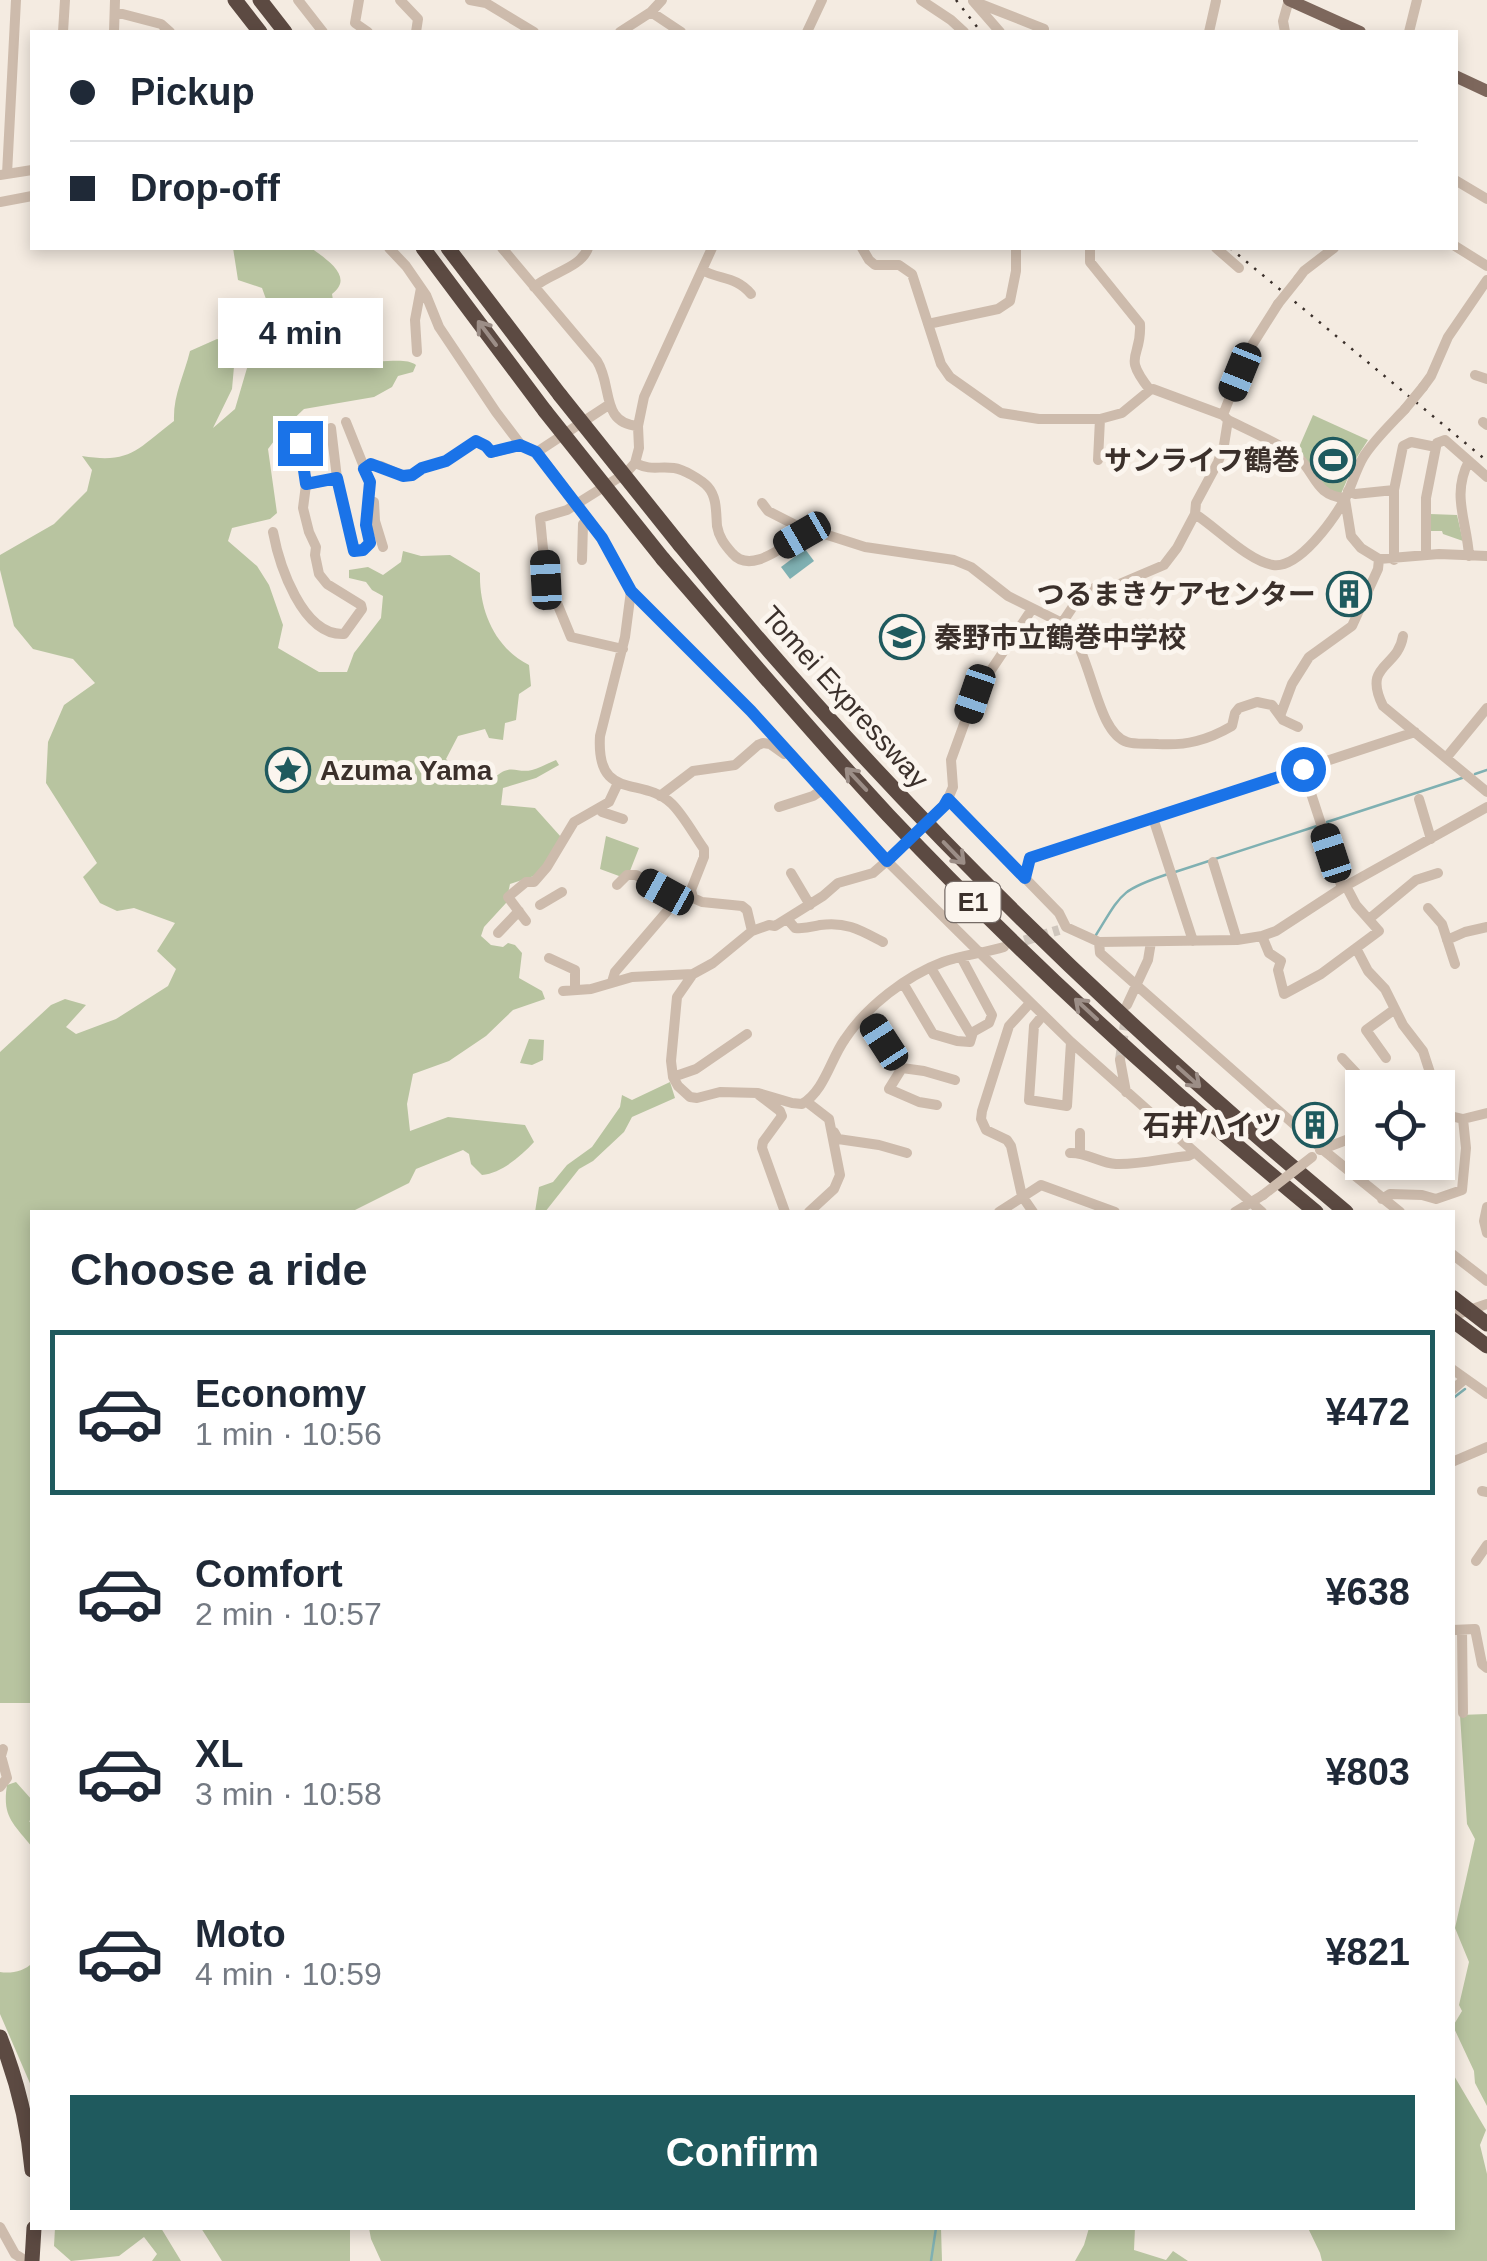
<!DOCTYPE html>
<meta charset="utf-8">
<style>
body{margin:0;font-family:Arial,"Noto Sans JP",sans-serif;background:#f6f6f7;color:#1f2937;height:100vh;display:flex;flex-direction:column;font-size:38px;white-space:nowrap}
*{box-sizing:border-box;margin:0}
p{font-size:32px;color:#747a83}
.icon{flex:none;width:55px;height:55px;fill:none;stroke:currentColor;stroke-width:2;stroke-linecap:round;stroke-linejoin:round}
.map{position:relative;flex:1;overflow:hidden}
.sheet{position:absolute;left:30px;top:1210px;width:1425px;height:1020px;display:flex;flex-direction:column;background:#fff;border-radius:0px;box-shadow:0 5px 15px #0003}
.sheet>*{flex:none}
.hud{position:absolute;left:30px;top:30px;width:1428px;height:220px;border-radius:0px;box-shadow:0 5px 15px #0003;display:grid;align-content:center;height:220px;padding:0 40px;background:#fff}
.fabs{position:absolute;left:1345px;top:1070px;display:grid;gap:20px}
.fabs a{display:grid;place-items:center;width:110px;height:110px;border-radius:0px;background:#fff;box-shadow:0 5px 15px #0003;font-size:50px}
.end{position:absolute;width:45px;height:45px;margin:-22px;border:12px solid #1a73e8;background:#fff;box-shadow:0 0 0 5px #fff}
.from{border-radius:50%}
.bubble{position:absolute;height:70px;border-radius:0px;background:#fff;box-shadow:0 5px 15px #0003;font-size:32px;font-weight:700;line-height:70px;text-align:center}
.car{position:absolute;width:30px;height:60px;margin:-30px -15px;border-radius:12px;box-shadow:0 0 8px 2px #0007;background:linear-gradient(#222 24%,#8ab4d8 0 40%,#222 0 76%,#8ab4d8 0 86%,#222 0)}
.hud b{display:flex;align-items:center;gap:35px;height:95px;font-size:38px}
.hud b+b{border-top:2px solid #e0e1e3}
.hud i{width:25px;height:25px;background:#1f2937}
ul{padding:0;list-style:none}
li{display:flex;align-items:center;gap:30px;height:165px;margin:0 20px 15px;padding:0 20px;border:5px solid transparent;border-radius:0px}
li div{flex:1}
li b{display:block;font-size:38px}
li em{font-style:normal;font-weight:700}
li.on{border-color:#1f5a5e}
li>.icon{width:90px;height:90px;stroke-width:1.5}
h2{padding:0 40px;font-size:45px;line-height:120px}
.primary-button{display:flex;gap:20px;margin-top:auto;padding:20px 40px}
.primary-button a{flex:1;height:115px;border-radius:0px;background:#1f5a5e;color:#fff;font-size:40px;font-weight:700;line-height:115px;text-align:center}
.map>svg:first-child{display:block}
</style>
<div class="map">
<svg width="1487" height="2261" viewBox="0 0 1487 2261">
<rect width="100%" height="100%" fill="#f4ebe1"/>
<path fill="#b8c4a0" d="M 233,248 L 311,248 C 326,259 355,277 332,294 L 333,300 L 358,311 C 361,321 356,331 359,341 C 361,348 367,355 370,361 C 384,363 406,357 416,365 L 413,372 L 398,376 L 392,387 L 374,397 L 304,409 L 283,429 L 268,449 L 277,513 L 270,519 L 232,528 L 228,541 L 257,566 L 269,585 L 283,625 L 278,648 L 319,672 L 347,672 L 354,653 L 381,618 L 383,596 L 372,590 L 366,582 L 349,578 L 349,570 L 368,567 L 383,575 L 401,562 L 403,551 L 421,556 L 450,555 L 480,573 C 479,611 495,648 529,665 L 531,686 L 519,694 L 516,720 L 505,723 L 503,740 L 489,738 L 485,729 L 458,736 L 446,759 L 463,777 L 494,778 C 512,762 516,774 532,770 C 540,768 548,763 556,760 L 559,765 L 536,778 L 503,788 L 501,805 L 535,808 L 561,837 L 537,875 L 510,884 L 506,903 L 484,927 L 481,936 L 491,945 L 503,947 L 508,943 L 515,945 L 522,953 L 519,978 L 542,991 L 545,999 L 513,1010 L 486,1036 L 449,1061 L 413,1074 L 407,1104 L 410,1131 L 448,1117 L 525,1125 L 534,1142 C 521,1156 502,1173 482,1175 L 471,1164 L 469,1154 L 463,1150 L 416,1169 L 409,1183 L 351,1212 L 32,1212 L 32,1703 L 0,1703 L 0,1052 L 51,1005 L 65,999 L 86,1005 L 66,1027 L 76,1034 L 116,1019 L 168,986 L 176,969 L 157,951 L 175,923 L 134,908 L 117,911 L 100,903 L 83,877 L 97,863 L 46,783 L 48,742 L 64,705 L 95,683 L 73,659 L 33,649 L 14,626 L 0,570 L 0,555 L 54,524 L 87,491 L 92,470 L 82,456 C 131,464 137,449 174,421 C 173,395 184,376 190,351 L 217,339 L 236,344 L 232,389 L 213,428 L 235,409 L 252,351 L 279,335 L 262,288 L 238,280 Z
M 1313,415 L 1368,440 L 1357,457 L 1340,496 L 1321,484 L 1296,454 Z
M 1430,514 L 1457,515 L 1463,541 L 1443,534 L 1442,531 L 1429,531 Z
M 606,836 L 639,848 L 628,876 L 619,876 L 600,869 Z
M 529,1039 L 544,1040 L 543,1060 L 532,1065 L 520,1063 Z
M 670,1082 L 675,1098 L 632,1117 L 624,1132 L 593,1161 L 579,1169 L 545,1212 L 535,1212 L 539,1187 L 553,1182 L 567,1165 L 592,1147 L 620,1107 L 622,1095 L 632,1100 Z
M 1487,1714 L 1487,2106 L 1475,2083 L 1474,2071 L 1453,2026 L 1462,2011 L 1459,2005 L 1469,1962 L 1455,1928 L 1475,1839 L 1467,1824 L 1460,1715 Z
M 16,1782 L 32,1800 L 32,1820 L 29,1821 L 32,1824 L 32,1847 C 13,1823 2,1817 7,1785 Z
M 32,1963 L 32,2088 L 0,2014 L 0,1972 C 11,1974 25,1971 32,1963 Z
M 1453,2074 L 1486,2130 L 1480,2145 L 1487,2174 L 1487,2261 L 1322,2261 L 1320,2253 L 1308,2228 L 1452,2228 Z
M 55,2228 L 161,2228 L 181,2261 L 152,2261 L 157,2254 L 144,2237 L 119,2256 L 71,2261 L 54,2246 Z
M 201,2228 L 350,2228 L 350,2261 L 222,2261 Z
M 369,2228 L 941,2228 L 942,2261 L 381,2261 L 371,2239 Z
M 1089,2228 L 1135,2228 L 1134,2250 L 1166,2260 L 1173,2251 L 1188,2261 L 1075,2261 L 1084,2245 Z"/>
<path fill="#7fb0b2" d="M 805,549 L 814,561 L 790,579 L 781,567 Z"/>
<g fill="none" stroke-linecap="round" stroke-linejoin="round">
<path stroke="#7fb0b2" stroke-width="2.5" d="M 1475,774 L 1487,770
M 1327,822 L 1462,778
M 1175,872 L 1320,825
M 1096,935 C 1122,893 1120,890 1168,874
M 1452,1399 L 1465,1389
M 931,2261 L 936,2228"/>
<path stroke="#cfc6bd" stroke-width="10" stroke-dasharray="10 5" stroke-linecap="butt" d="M 1010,945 L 1059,930
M 1120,1060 L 1126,1016"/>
<path stroke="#cdbbac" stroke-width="10" d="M 298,0 L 323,32
M 359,0 L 355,23 L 368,32
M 400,0 L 418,19 L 416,32
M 470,0 L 486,3 L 534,32
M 921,0 L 951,20 L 964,32
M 973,1 L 1044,29
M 973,1 L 1000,32
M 115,12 L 161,24 L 170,32
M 651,12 L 681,32
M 63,32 L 65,0
M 114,32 L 115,0
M 620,32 L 651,12 L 662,0
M 807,32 L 822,0
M 1209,32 L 1216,1
M 1285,32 L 1283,21 L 1289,0
M 1409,32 L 1417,0
M 7,174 L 16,0
M 0,175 L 32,170
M 1455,180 L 1487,199
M 0,202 L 32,196
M 1455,246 L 1487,266
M 389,248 L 406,266 L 426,295 L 439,327 L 496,412 L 521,445 L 537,452 L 570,496 L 602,538 L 631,591 L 751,711 L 887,861 L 981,954 L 1071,1042 L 1262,1212
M 502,248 L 597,361 C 613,386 600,423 638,426
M 862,248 L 869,260 L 875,265 L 899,265 L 912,274 L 941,364 L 950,377 L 1001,413 L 1039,419 L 1100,419 L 1122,413 L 1150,390
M 1090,248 L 1090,262 L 1140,324 C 1142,360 1121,353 1150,390 L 1153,389 L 1223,415
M 1216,248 L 1239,268
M 702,270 C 720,280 736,276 751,294
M 1298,279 L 1304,271 L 1334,248
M 534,287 C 550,273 581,268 588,248
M 928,324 L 998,309 L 1010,301 L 1016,271 L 1016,248
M 417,352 L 415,320 L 421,288
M 1475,375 L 1487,379
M 1423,387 L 1431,376 L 1448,337 L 1487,280
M 1228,420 C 1246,429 1287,447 1299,458 C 1316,475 1316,496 1345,498
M 1483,422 L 1487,425
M 331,428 L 337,478 L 354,551 L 363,550 L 370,543 L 366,525 L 370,482 L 346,422
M 300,443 L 306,485
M 537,452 L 610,404
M 1098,460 L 1100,419
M 635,463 C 652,471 657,466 674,468 C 683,469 702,480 708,487 C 717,497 716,513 717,526 C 719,537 724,544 732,553 C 752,577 788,541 809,532
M 364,469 L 371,465 L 381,466 L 403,476 L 412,475 L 422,468 L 446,461 L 476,441 L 486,446 L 491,453 L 521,445
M 1348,491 L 1355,494 L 1394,490
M 1345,499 L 1351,536 L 1361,548 L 1379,559 L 1439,554 L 1487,556
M 374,502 L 375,521 L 383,547
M 762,503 L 768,511 L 809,532 L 815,531 L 865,547 L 954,560 L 971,567 L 1008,596 L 1062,623 C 1093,648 1094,731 1127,742 C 1136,745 1148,743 1158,744 C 1186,746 1208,740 1232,726 L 1235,713 L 1239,708 L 1257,702 L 1272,705 L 1283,720 L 1298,727
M 1195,514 C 1217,528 1248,561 1273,565 C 1299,569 1333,520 1345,499 C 1352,485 1356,469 1364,456 C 1375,439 1391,424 1405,409
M 273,532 C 279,564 302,636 344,634 L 362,609 L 361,605 L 327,584 L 319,574 L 315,555 L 316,547 L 309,532 L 303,508 L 306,485 L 337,478
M 1426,555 L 1426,498 L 1436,447
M 1469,556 C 1467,521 1451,495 1469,461
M 582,560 L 583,524 L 588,519
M 1394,560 L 1394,490 L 1403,446 L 1411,442 L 1436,447 L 1437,443 L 1445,440 L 1487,477
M 1062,623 L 1080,596 L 1094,588 L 1117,585 L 1164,565 L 1177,548 L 1195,514 L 1196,503 L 1218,462 L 1224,445 L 1228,420 L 1223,415 L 1247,353 L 1278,304
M 1403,636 C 1398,669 1362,663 1383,706 L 1487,792
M 623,649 L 571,637 L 557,603 L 543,597 L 546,580 L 540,518 L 567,510 L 626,473 L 635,463 L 639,448 L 638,426 L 644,397 L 712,248
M 1280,716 L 1292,684 L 1309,657 L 1352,626 L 1378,569 L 1379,559
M 1446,758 L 1487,708
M 1303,769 L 1342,888
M 660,796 L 693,771 L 735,765 L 758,745 L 763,743 L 770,744 L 784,754
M 948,799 L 1059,913 L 1066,927 L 1099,942 L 1237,940 L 1262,936 L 1276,931 L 1342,888 L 1487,807
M 1419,799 L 1431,839
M 947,801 L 953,787 L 951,760 L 975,694 L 1032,609
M 779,807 L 813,796 L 822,790
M 599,808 L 602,812 L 623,819
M 1153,818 L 1193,941
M 1213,862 L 1237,940
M 791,873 L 810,905
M 1025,878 L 1030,858 L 1415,732
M 617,885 L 627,875 L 636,875 L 665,891 L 683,896
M 691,890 L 693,898 L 702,902 L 742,906 L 747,910 L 752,931
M 540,905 L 562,892
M 1428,908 L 1442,924 L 1455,964
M 1369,919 L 1416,880 L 1438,873
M 788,920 L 795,928 C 805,929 811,927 820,925 C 847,921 862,931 883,942
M 526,921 L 508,897 L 526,882 L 534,882 L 547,867 L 574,822 L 609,802 L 618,783
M 498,933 L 519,911
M 1262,936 L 1269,953 L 1281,961 L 1278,970 L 1284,994 L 1321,974 L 1379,931 L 1356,905 L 1346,886
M 1447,940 L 1465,932 L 1487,927
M 1099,942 L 1100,953 L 1322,1149 L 1400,1212
M 1356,948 L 1368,971 L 1385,989 L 1403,1025 L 1423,1051 L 1435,1088
M 549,958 L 575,970 L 575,990
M 931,968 L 971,1035
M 693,974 L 677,997 L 671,1061 L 673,1077 L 678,1086 L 690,1097 L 697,1098 L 720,1092 L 758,1093 L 792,1103 L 802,1104 C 825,1090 830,1060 845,1039 C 867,1006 906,976 943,962 C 962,955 984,953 1004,947
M 612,982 L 615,972 L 669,909 L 691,890 L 704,857 L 704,849 C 694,835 684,816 672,804 C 642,775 596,803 600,736 L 625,637 L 631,591
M 903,983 L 933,1034 L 957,1041 L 970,1042 L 973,1032 L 989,1023 L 992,1015 L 961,957
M 563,991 L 591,989 L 632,977 L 693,974 L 713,963 L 752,931 L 769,925 L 775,926 L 823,896 L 838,883 L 873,873 L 889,859
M 1030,1003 L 1009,1026 L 982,1111 L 981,1119 L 986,1130 L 1007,1140 L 1011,1146 L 1022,1196 L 1033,1212
M 1127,1005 L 1148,960 L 1151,942
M 867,1015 L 902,1068
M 1043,1015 L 1034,1026 L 1029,1100 L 1067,1106 L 1071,1042
M 1342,1058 L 1357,1074 L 1363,1088
M 1386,1058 L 1366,1030 L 1395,1009
M 1120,1060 L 1126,1092
M 902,1068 L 889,1089 L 919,1102 L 937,1105
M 902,1068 L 924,1071 L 955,1080
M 673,1077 L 696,1069 L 747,1034
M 1438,1094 L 1443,1114
M 759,1095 L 780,1111 L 782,1116 L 763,1142 L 762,1148 L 785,1212
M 807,1102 L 829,1119 L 840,1175 L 834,1189 L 809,1212
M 1438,1113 L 1463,1119 L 1487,1113
M 834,1132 L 838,1139 L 879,1145 L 907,1153
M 1320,1150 L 1362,1134
M 1070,1153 C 1086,1152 1100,1163 1116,1164 C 1139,1165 1165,1158 1188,1156 L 1194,1153
M 1080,1153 L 1080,1133
M 1382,1199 L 1390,1194 L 1422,1195 L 1436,1199 L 1462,1190 L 1466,1148 L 1463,1119
M 1487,1207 L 1484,1221 L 1487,1233
M 999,1212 L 1041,1185 L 1115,1212
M 1235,1212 L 1263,1195
M 1452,1254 L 1487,1281
M 1452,1316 L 1487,1304
M 1452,1369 L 1487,1394
M 1452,1390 L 1465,1379
M 1452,1462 L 1487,1447
M 1482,1491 L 1487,1492
M 1476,1561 L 1487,1545
M 1452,1630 L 1475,1629 L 1482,1664 L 1487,1668
M 1462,1630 L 1463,1713
M 0,1787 L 7,1778 L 1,1756 L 3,1749
M 0,2227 L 15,2254 L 26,2261"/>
<path stroke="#7d675c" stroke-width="12" d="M 1289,0 L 1360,32
M 1455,76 L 1487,91"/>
<path stroke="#5c4a42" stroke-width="15" d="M 235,0 L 260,32
M 260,0 L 285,32
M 423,248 L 545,411
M 448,248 L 560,395
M 680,545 C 879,790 1104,1010 1346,1212
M 663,559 C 737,645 811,732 888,815 C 1021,956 1167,1089 1316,1212
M 1452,1320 L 1487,1346
M 0,2037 C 17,2080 28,2124 32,2170
M 32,2261 L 34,2228"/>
<path stroke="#3b302b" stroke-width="2.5" stroke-dasharray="2.5 8" stroke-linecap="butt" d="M 956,0 L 981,32
M 1230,248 L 1487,461"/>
<path stroke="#cdbbac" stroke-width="10" d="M 1278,304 L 1298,279
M 1405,409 L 1423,387
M 894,854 L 943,806
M 1263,1195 L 1312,1157"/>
<path stroke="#5c4a42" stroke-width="15" d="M 560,395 L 680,545
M 545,411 L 663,559
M 1452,1297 L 1487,1324"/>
</g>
<defs><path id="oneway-shaft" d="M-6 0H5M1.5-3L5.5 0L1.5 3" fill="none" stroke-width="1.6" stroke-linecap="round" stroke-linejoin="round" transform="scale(2.5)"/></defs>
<g stroke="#9c8e87">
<use href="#oneway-shaft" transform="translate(487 333) rotate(-127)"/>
<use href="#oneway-shaft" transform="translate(856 779) rotate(-133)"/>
<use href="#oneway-shaft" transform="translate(954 853) rotate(46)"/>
<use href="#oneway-shaft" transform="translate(1086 1009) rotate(-137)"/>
<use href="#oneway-shaft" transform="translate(1189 1077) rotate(42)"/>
</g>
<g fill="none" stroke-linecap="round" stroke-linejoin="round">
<path stroke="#1a73e8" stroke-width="12" d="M 300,443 L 306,484 L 337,478 L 354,551 L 363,550 L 370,543 L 366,525 L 370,482 L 364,469 L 371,464 L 403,476 L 412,475 L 422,468 L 446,461 L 476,441 L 486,446 L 491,452 L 520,445 L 536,452 L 602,538 L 631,591 L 751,711 L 887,861 L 944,806 L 948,799 L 1025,878 L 1030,858 L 1303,769"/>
</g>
<defs>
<symbol id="stadium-ring" viewBox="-11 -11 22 22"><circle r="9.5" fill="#fbf5ee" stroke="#1f5a5e" stroke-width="1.5"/><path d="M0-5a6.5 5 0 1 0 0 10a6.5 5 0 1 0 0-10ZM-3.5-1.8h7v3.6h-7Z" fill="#1f5a5e"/></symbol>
<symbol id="building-ring" viewBox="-11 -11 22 22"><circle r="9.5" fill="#fbf5ee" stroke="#1f5a5e" stroke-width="1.5"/><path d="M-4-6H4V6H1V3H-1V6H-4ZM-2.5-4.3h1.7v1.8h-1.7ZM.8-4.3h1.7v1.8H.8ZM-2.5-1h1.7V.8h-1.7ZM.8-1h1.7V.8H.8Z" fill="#1f5a5e"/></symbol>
<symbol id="school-ring" viewBox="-11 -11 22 22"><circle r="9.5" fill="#fbf5ee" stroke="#1f5a5e" stroke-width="1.5"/><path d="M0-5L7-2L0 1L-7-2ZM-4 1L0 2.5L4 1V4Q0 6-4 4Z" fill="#1f5a5e"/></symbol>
<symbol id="sight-ring" viewBox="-11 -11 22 22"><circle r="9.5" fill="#fbf5ee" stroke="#1f5a5e" stroke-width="1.5"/><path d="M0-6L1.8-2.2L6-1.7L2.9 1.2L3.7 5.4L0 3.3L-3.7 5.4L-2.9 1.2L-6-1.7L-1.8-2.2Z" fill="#1f5a5e"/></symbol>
</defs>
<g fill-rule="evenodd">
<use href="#stadium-ring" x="1308" y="435" width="50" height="50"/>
<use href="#building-ring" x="1324" y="569" width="50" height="50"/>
<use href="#school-ring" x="877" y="612" width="50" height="50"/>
<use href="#sight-ring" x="263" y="745" width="50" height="50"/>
<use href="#building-ring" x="1290" y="1100" width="50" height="50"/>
</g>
<g text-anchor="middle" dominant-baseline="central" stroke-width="10" stroke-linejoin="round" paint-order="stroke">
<rect fill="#fbf5ee" stroke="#756b66" stroke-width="2.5" x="945.5" y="882" width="55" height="40" rx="8"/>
<g font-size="25" font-weight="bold" fill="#3b302b">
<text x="973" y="902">E1</text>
</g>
<g font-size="28" font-weight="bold" fill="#3b302b" stroke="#fbf5ee" text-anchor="end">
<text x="1300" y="460">サンライフ鶴巻</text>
<text x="1316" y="594">つるまきケアセンター</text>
<text x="934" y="637" text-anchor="start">秦野市立鶴巻中学校</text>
<text x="320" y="770" text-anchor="start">Azuma Yama</text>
<text x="1282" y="1125">石井ハイツ</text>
</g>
<g font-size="28" fill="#3b302b" stroke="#fbf5ee">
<text transform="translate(845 697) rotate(48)">Tomei Expressway</text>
</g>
</g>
</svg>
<div class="fabs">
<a><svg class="icon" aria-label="locate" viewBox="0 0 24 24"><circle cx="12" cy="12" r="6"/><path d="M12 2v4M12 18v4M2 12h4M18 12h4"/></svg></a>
</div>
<i class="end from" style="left:1303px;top:769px"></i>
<i class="end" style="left:300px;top:443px"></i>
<div class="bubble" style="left:218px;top:298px;width:165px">4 min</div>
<i class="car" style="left:1240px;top:372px;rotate:202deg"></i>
<i class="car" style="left:802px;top:535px;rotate:240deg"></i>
<i class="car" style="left:546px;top:580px;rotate:357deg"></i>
<i class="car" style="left:975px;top:694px;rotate:199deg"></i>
<i class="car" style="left:1331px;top:853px;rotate:342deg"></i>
<i class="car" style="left:665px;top:892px;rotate:299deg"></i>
<i class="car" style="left:884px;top:1042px;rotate:327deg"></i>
<div class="hud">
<b><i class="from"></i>Pickup</b>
<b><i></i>Drop-off</b>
</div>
<section class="sheet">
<h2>Choose a ride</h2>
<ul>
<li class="on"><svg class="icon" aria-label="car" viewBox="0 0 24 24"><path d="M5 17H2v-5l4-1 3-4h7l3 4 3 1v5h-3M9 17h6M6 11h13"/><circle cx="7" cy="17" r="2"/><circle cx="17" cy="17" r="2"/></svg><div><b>Economy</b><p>1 min · 10:56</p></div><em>¥472</em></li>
<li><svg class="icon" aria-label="car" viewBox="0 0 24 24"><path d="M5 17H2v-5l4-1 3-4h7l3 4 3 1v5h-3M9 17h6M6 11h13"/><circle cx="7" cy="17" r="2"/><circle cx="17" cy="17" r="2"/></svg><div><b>Comfort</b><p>2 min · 10:57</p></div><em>¥638</em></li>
<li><svg class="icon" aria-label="car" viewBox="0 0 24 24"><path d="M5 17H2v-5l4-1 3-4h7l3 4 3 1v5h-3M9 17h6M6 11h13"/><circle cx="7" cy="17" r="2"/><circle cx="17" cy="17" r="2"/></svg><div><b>XL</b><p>3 min · 10:58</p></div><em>¥803</em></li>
<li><svg class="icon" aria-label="car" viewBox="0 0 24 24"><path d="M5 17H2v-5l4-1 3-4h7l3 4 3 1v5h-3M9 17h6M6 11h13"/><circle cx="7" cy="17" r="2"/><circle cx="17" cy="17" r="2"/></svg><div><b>Moto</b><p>4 min · 10:59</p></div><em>¥821</em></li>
</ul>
<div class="primary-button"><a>Confirm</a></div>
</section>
</div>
